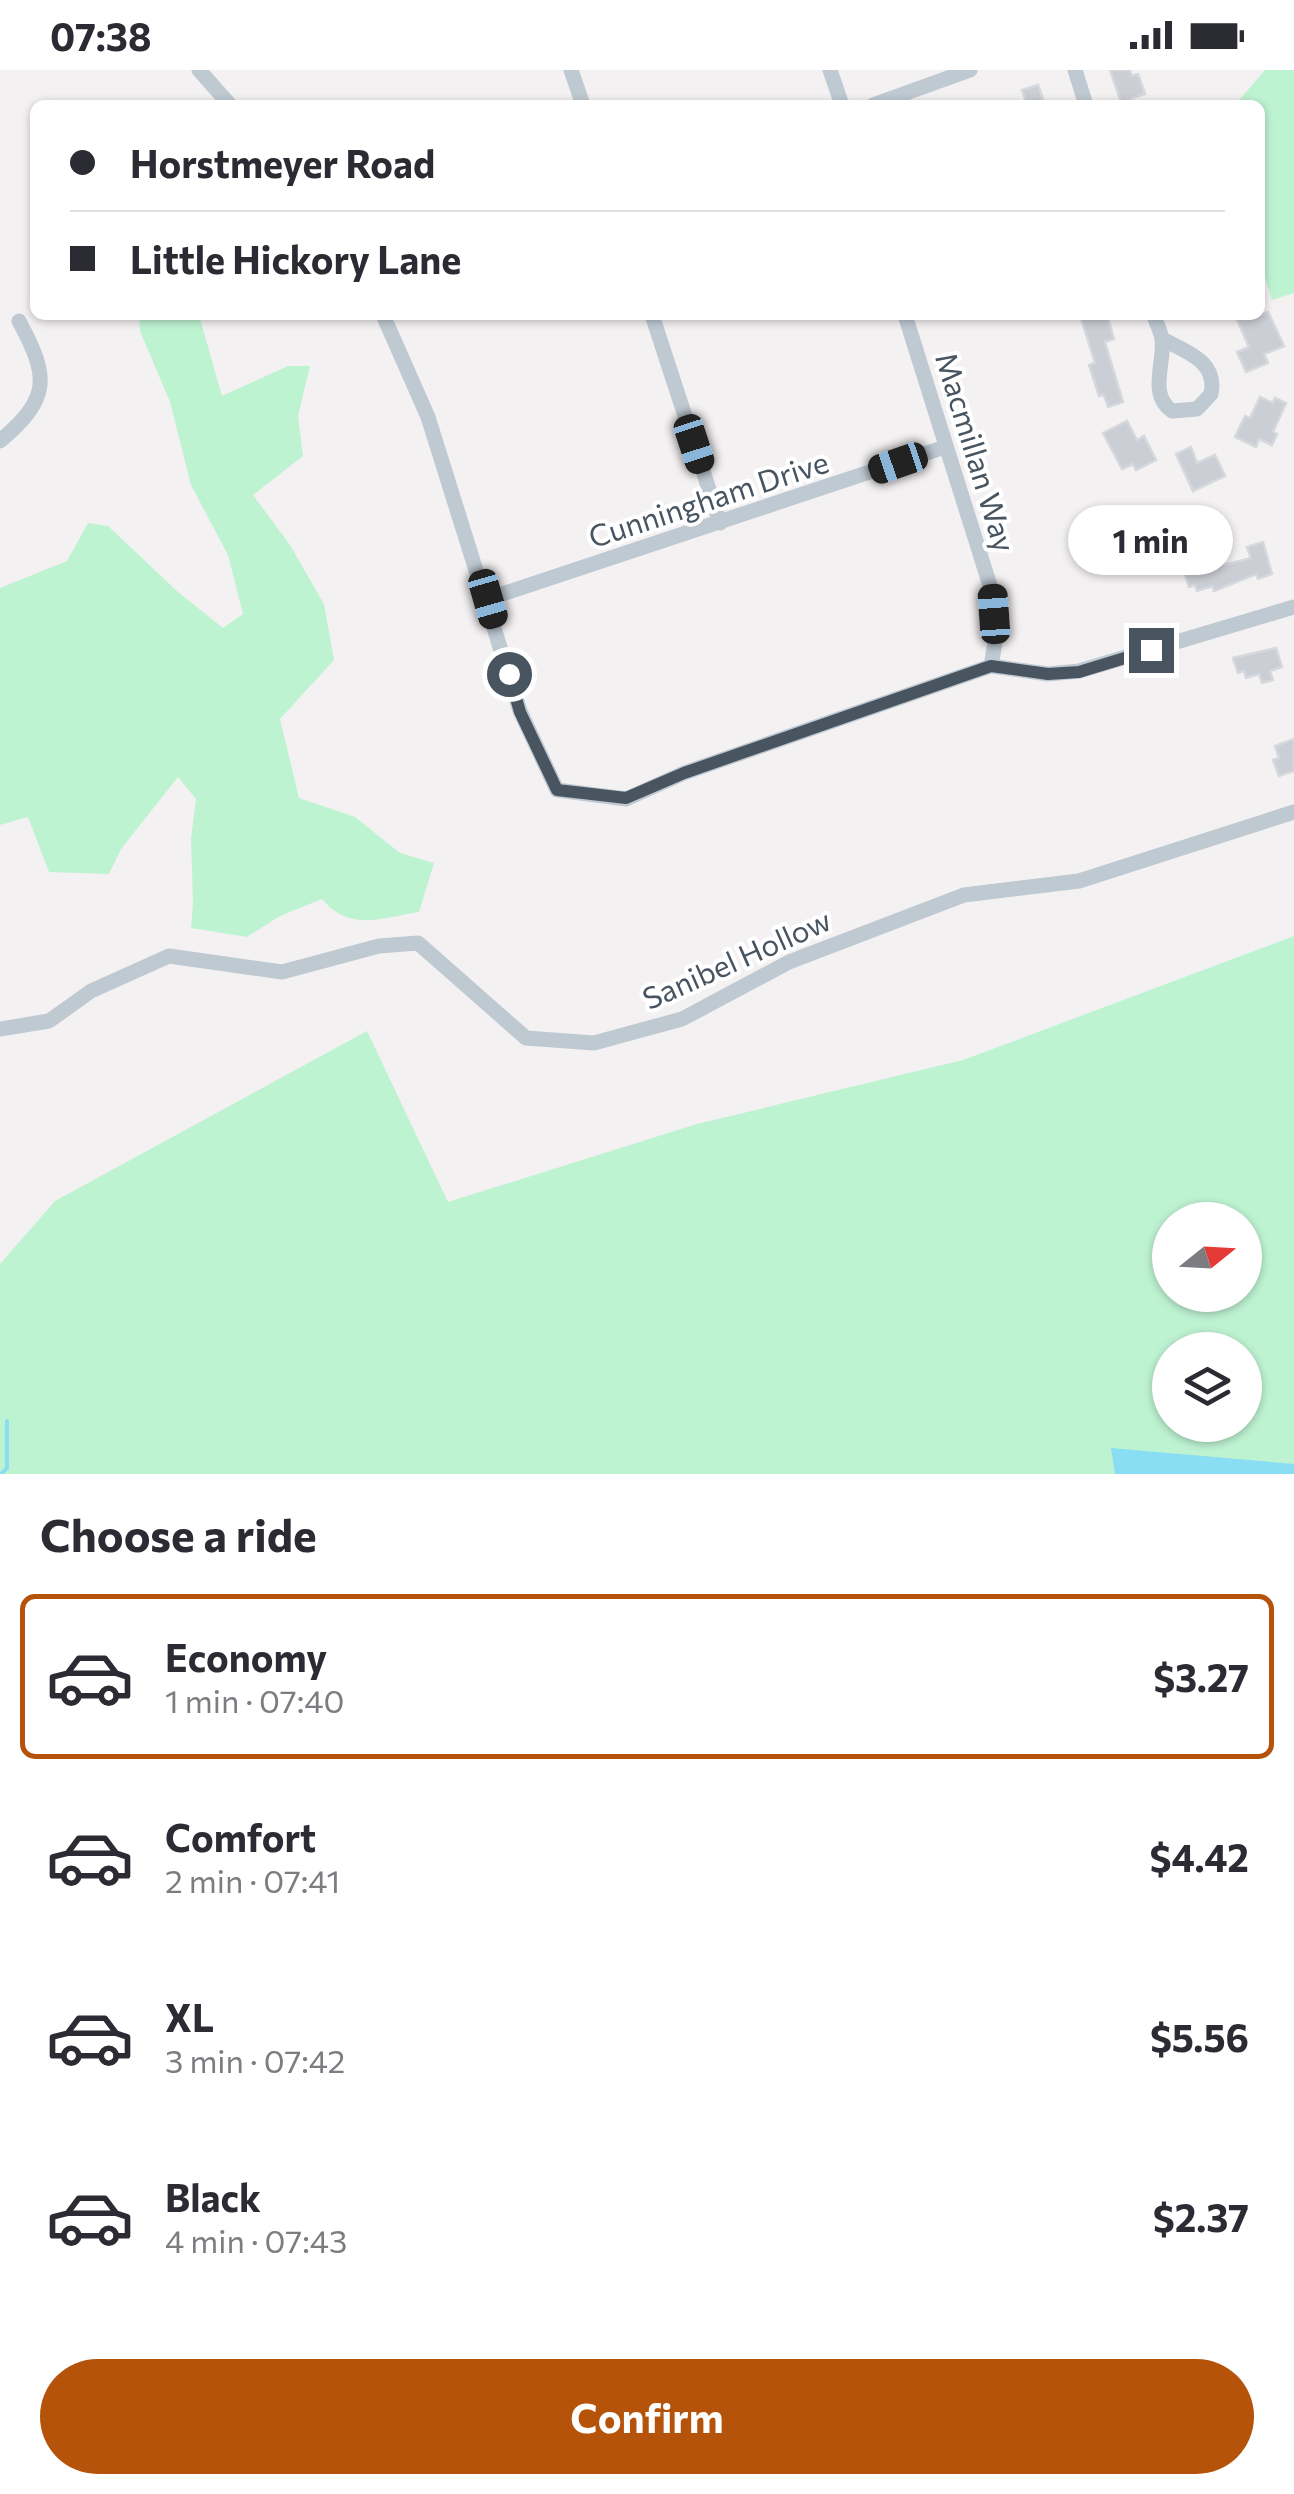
<!DOCTYPE html>
<meta charset="utf-8">
<style>
body{margin:0;font-family:Commissioner,sans-serif;background:#f2f2f3;color:#2b2b33;height:100vh;display:flex;flex-direction:column;font-size:38px;white-space:nowrap}
*{box-sizing:border-box;margin:0}
p{font-size:32px;color:#7c7c81}
.icon{flex:none;width:55px;height:55px;fill:none;stroke:currentColor;stroke-width:2;stroke-linecap:round;stroke-linejoin:round}
.map{position:relative;height:1404px;overflow:hidden}
.sheet{display:flex;flex-direction:column;background:#fff;flex:1}
.sheet>*{flex:none}
.banner{position:absolute;left:30px;top:30px;width:1235px;height:220px;border-radius:15px;box-shadow:0 2px 8px #0004;display:grid;align-content:center;height:220px;padding:0 40px;background:#fff}
.needle{width:65px;rotate:72deg}
.tools{position:absolute;left:1152px;top:1132px;display:grid;gap:20px}
.tools a{display:grid;place-items:center;width:110px;height:110px;border-radius:50%;background:#fff;box-shadow:0 2px 8px #0004;font-size:50px}
.end{position:absolute;width:45px;height:45px;margin:-22px;border:12px solid #485561;background:#fff;box-shadow:0 0 0 5px #fff}
.from{border-radius:50%}
.bubble{position:absolute;height:70px;border-radius:35px;background:#fff;box-shadow:0 2px 8px #0004;font-size:32px;font-weight:700;line-height:70px;text-align:center}
.car{position:absolute;width:30px;height:60px;margin:-30px -15px;border-radius:12px;box-shadow:0 0 8px 2px #0007;background:linear-gradient(#222 24%,#8ab4d8 0 40%,#222 0 76%,#8ab4d8 0 86%,#222 0)}
.banner b{display:flex;align-items:center;gap:35px;height:95px;font-size:38px}
.banner b+b{border-top:2px solid #e1e1e2}
.banner i{width:25px;height:25px;background:#2b2b33}
ul{padding:0;list-style:none}
li{display:flex;align-items:center;gap:30px;height:165px;margin:0 20px 15px;padding:0 20px;border:5px solid transparent;border-radius:15px}
li div{flex:1}
li b{display:block;font-size:38px}
li em{font-style:normal;font-weight:700}
li.active{border-color:#b45309}
li>.icon{width:90px;height:90px;stroke-width:1.5}
h2{padding:0 40px;font-size:45px;line-height:120px}
.primary-button{display:flex;gap:20px;margin-top:auto;padding:20px 40px}
.primary-button a{flex:1;height:115px;border-radius:60px;background:#b45309;color:#fff;font-size:40px;font-weight:700;line-height:115px;text-align:center}
.status{display:flex;justify-content:space-between;align-items:center;height:70px;padding:0 50px;background:#fff;direction:ltr}
.status svg{height:28px;fill:currentColor}
.map>svg:first-child{display:block}
</style>
<div class="status"><b>07:38</b><svg viewBox="0 0 49 12"><path d="M0 12V9h3v3zM5 12V6h3v6zM10 12V3h3v9zM15 12V0h3v12zM26 1h20v11H26zM47 4h2v5h-2z"/></svg></div>
<div class="map">
<svg width="1294" height="1404" viewBox="0 0 1294 1404">
<rect width="100%" height="100%" fill="#f4f1f2"/>
<path fill="#bef3d2" fill-rule="evenodd" d="M 1265,0 L 1294,0 L 1294,223 L 1272,230 L 1260,190 L 1260,35 L 1235,35 Z
M 139,245 L 199,245 L 222,326 L 288,296 L 310,296 L 298,346 L 303,386 L 253,425 L 290,475 L 324,534 L 334,590 L 280,649 L 299,728 L 355,747 L 400,783 L 434,793 L 419,842 C 381,848 349,862 322,829 L 280,846 L 247,867 L 191,858 L 193,833 L 191,769 L 196,729 L 178,707 L 121,779 L 109,804 L 49,802 L 28,747 L 0,755 L 0,518 L 67,491 L 88,453 L 108,456 L 178,522 L 223,558 L 243,544 L 228,485 L 191,415 L 170,332 L 140,261 Z
M 1294,866 L 1294,1404 L 0,1404 L 0,1194 L 55,1131 L 367,961 L 448,1132 L 697,1054 L 963,990 ZM 1170,1150 L 1245,1150 L 1245,1225 L 1170,1225 ZM 1170,1280 L 1245,1280 L 1245,1355 L 1170,1355 Z"/>
<path fill="#89def3" d="M 1111,1378 L 1294,1394 L 1294,1404 L 1115,1404 Z"/>
<g fill="none" stroke-linecap="round" stroke-linejoin="round">
<path stroke="#89def3" stroke-width="4" d="M 1,1404 L 7,1398 L 7,1351"/>
</g>
<path fill="#cbced4" stroke="#d5d8dd" stroke-width="2.5" d="M 1110,0 L 1130,0 L 1132,6 L 1138,4 L 1145,24 L 1121,32 Z
M 1038,15 L 1045,35 L 1027,35 L 1022,20 Z
M 1268,242 L 1284,276 L 1264,284 L 1268,293 L 1246,302 L 1237,282 L 1249,277 L 1235,245 L 1260,245 Z
M 1080,245 L 1107,245 L 1114,269 L 1105,272 L 1123,332 L 1108,337 L 1104,325 L 1099,326 L 1089,295 L 1095,293 Z
M 1260,327 L 1273,333 L 1275,328 L 1286,333 L 1273,362 L 1277,364 L 1272,375 L 1259,369 L 1256,377 L 1235,367 L 1245,346 L 1250,348 Z
M 1127,351 L 1137,370 L 1144,366 L 1156,390 L 1136,400 L 1133,394 L 1122,399 L 1103,363 Z
M 1191,377 L 1197,393 L 1215,385 L 1225,406 L 1193,421 L 1176,384 Z
M 1263,472 L 1272,504 L 1258,509 L 1256,504 L 1214,521 L 1213,516 L 1197,521 L 1195,515 L 1189,517 L 1184,501 L 1211,492 L 1213,498 L 1251,488 L 1247,477 Z
M 1276,578 L 1282,597 L 1270,601 L 1273,610 L 1262,613 L 1259,604 L 1246,608 L 1244,601 L 1238,603 L 1233,588 Z
M 1294,669 L 1294,701 L 1279,706 L 1273,690 L 1279,688 L 1275,676 Z"/>
<g fill="none" stroke-linecap="round" stroke-linejoin="round">
<path stroke="#bfc9d2" stroke-width="15" d="M 199,0 L 230,35
M 571,0 L 583,35
M 830,0 L 842,35
M 1075,0 L 1086,35
M 873,35 L 970,0
M 383,245 L 428,347 L 520,641 L 557,720 L 626,729 L 684,703 L 991,596 L 1048,604 L 1079,601 L 1294,537
M 652,245 L 720,453
M 905,245 L 992,522 L 996,567 L 991,596
M 1154,245 C 1156,253 1161,262 1162,269 C 1165,294 1148,324 1172,341 L 1197,339 L 1211,324 C 1218,291 1185,281 1162,269
M 0,371 C 51,328 49,307 19,251
M 487,529 L 945,377
M 0,959 L 49,951 L 91,921 L 169,886 L 282,902 L 379,876 L 418,873 L 526,968 L 594,973 L 682,949 L 789,892 L 964,825 L 1079,811 L 1294,742"/>
</g>
<g fill="none" stroke-linecap="round" stroke-linejoin="round">
<path stroke="#485561" stroke-width="12" d="M 509,604 L 520,642 L 557,720 L 626,728 L 684,703 L 991,596 L 1048,604 L 1079,602 L 1151,580"/>
</g>
<g text-anchor="middle" dominant-baseline="central" stroke-width="8" stroke-linejoin="round" paint-order="stroke">
<g font-size="30" fill="#485561" stroke="#fff">
<text transform="translate(977 382) rotate(73)">Macmillan Way</text>
<text transform="translate(708 428) rotate(-18)">Cunningham Drive</text>
<text transform="translate(736 888) rotate(-24)">Sanibel Hollow</text>
</g>
</g>
</svg>
<div class="tools">
<a><svg class="needle" viewBox="-14 -14 28 28"><path d="M0-13l5 13h-10z" fill="#e53935"/><path d="M0 13l5-13h-10z" fill="#7c7c81"/></svg></a>
<a><svg class="icon" aria-label="layers" viewBox="0 0 24 24"><path d="M12 4l9 5-9 5-9-5zM3 14l9 5 9-5"/></svg></a>
</div>
<i class="end from" style="left:509px;top:604px"></i>
<i class="end" style="left:1151px;top:580px"></i>
<div class="bubble" style="left:1068px;top:435px;width:165px">1 min</div>
<i class="car" style="left:694px;top:374px;rotate:162deg"></i>
<i class="car" style="left:898px;top:393px;rotate:251deg"></i>
<i class="car" style="left:488px;top:529px;rotate:164deg"></i>
<i class="car" style="left:994px;top:544px;rotate:356deg"></i>
<div class="banner">
<b><i class="from"></i>Horstmeyer Road</b>
<b><i></i>Little Hickory Lane</b>
</div>
</div>
<section class="sheet">
<h2>Choose a ride</h2>
<ul>
<li class="active"><svg class="icon" aria-label="car" viewBox="0 0 24 24"><path d="M5 17H2v-5l4-1 3-4h7l3 4 3 1v5h-3M9 17h6M6 11h13"/><circle cx="7" cy="17" r="2"/><circle cx="17" cy="17" r="2"/></svg><div><b>Economy</b><p>1 min · 07:40</p></div><em>$3.27</em></li>
<li><svg class="icon" aria-label="car" viewBox="0 0 24 24"><path d="M5 17H2v-5l4-1 3-4h7l3 4 3 1v5h-3M9 17h6M6 11h13"/><circle cx="7" cy="17" r="2"/><circle cx="17" cy="17" r="2"/></svg><div><b>Comfort</b><p>2 min · 07:41</p></div><em>$4.42</em></li>
<li><svg class="icon" aria-label="car" viewBox="0 0 24 24"><path d="M5 17H2v-5l4-1 3-4h7l3 4 3 1v5h-3M9 17h6M6 11h13"/><circle cx="7" cy="17" r="2"/><circle cx="17" cy="17" r="2"/></svg><div><b>XL</b><p>3 min · 07:42</p></div><em>$5.56</em></li>
<li><svg class="icon" aria-label="car" viewBox="0 0 24 24"><path d="M5 17H2v-5l4-1 3-4h7l3 4 3 1v5h-3M9 17h6M6 11h13"/><circle cx="7" cy="17" r="2"/><circle cx="17" cy="17" r="2"/></svg><div><b>Black</b><p>4 min · 07:43</p></div><em>$2.37</em></li>
</ul>
<div class="primary-button"><a>Confirm</a></div>
</section>
